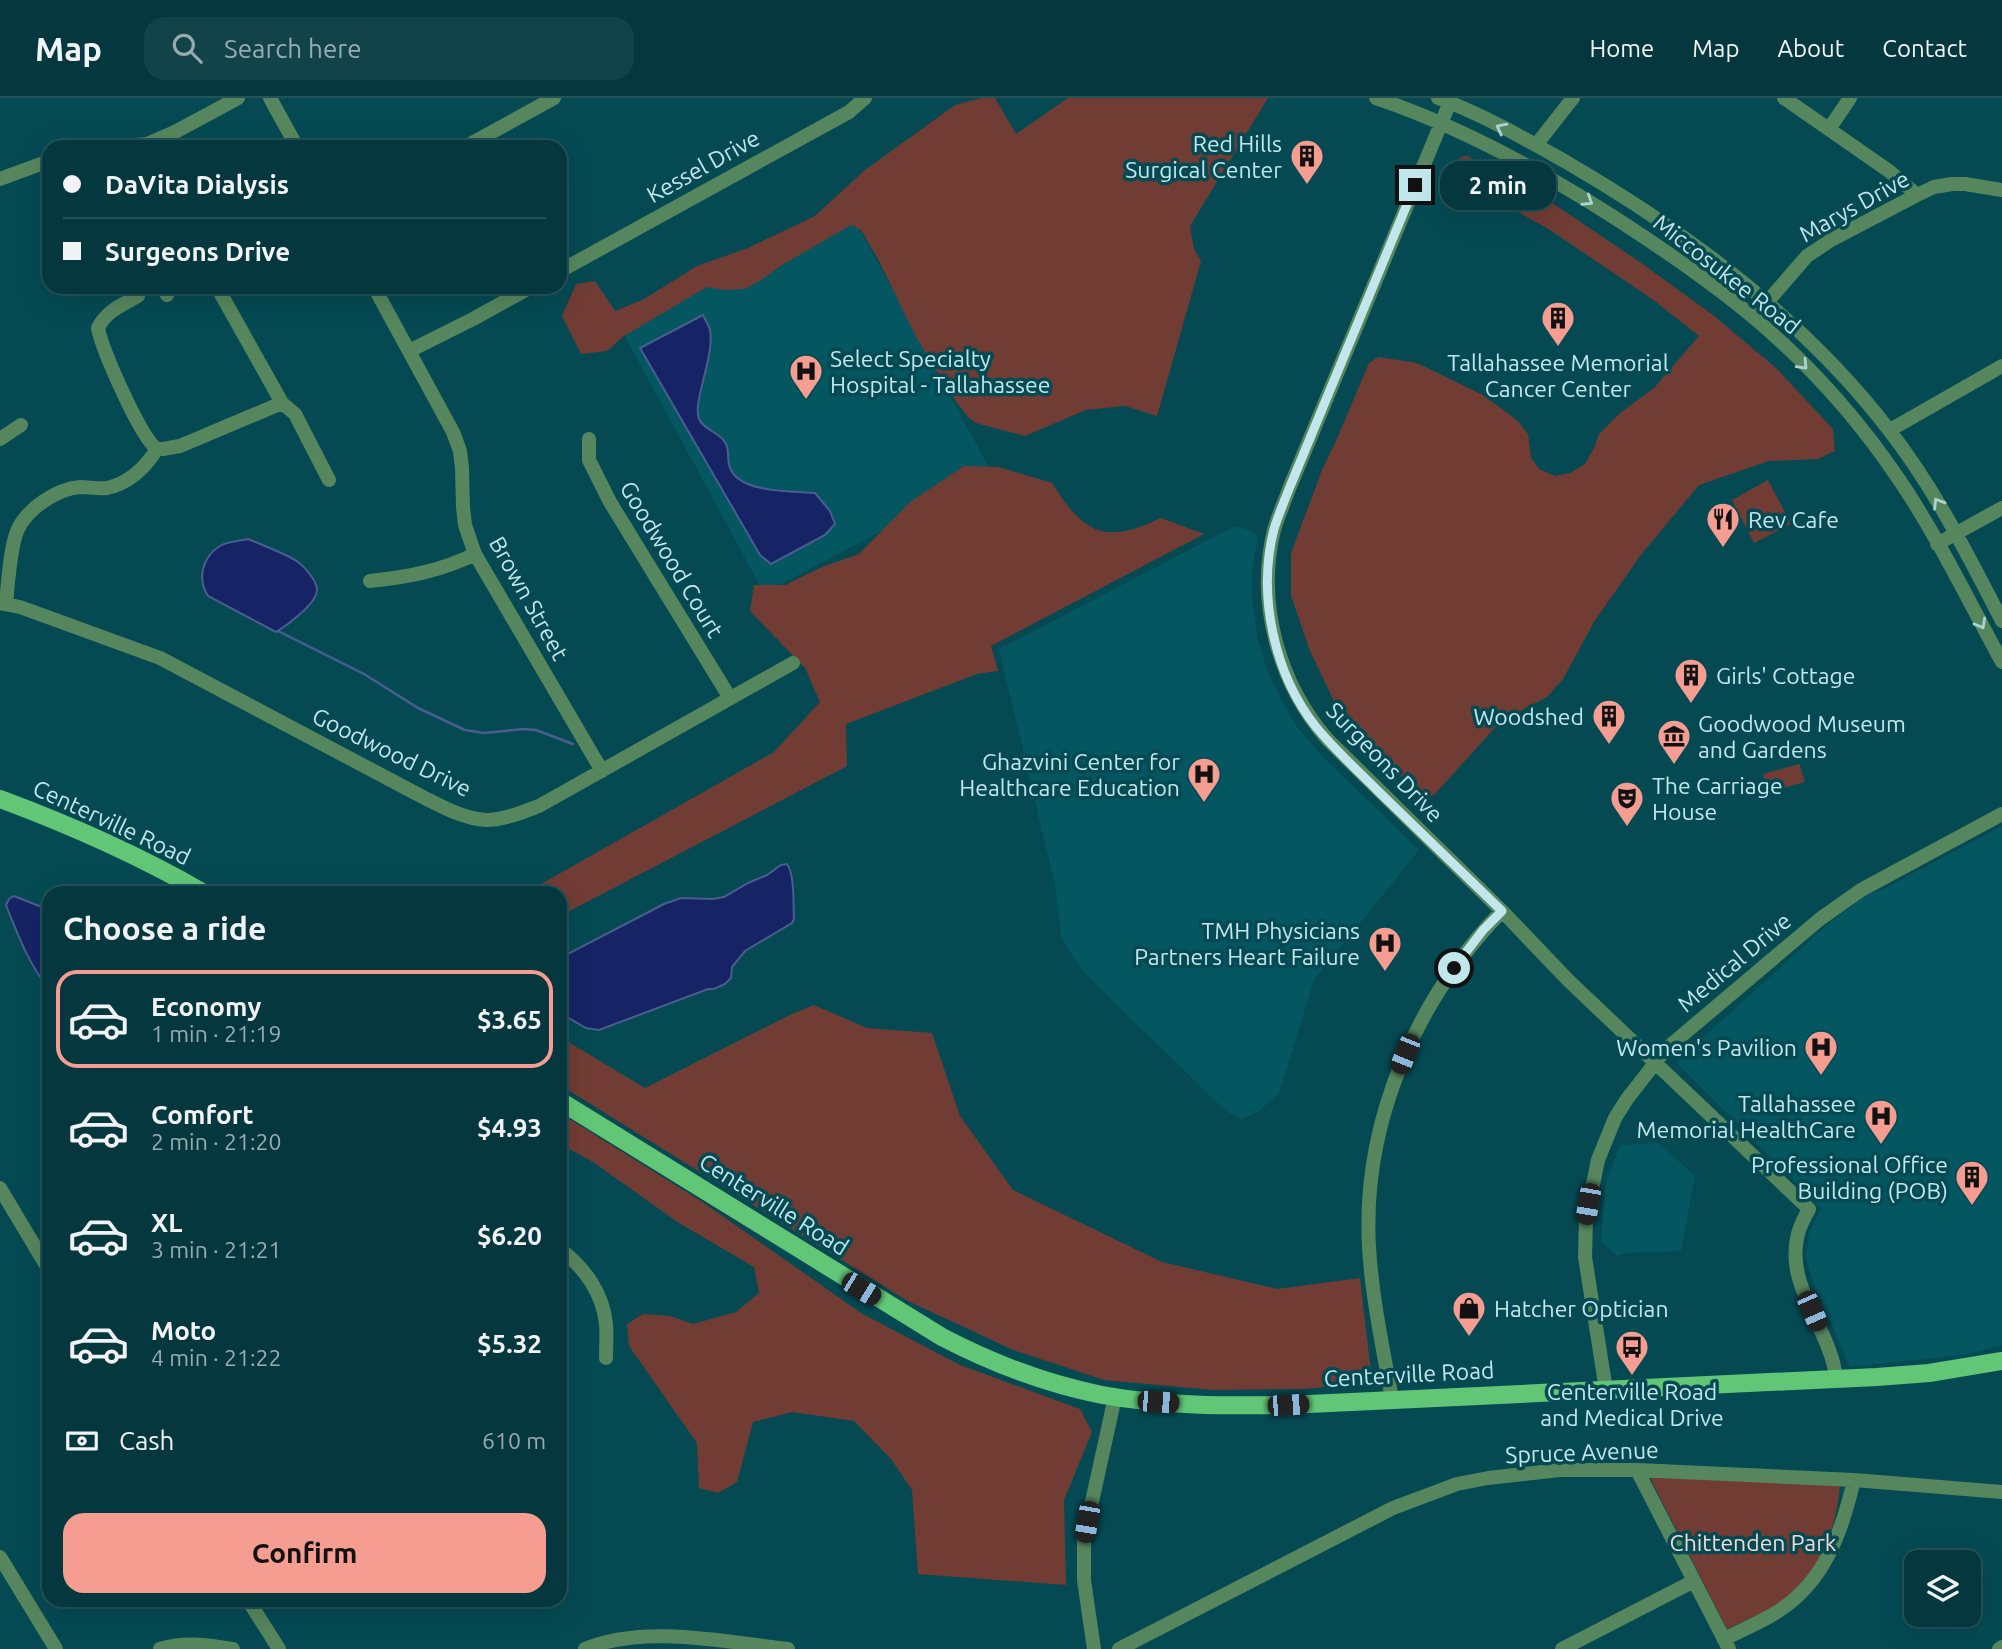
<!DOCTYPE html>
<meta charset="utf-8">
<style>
body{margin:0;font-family:Ubuntu,sans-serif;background:#124349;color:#f1f3f6;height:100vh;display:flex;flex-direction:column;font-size:26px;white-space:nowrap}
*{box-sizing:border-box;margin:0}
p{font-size:23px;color:#97acb0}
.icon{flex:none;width:38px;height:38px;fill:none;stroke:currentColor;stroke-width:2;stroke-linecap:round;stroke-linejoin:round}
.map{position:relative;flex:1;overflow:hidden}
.details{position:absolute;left:42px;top:788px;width:525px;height:721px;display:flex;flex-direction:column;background:#04383e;border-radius:21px;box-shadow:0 7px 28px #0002,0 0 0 2px #255258}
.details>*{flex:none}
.hud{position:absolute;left:42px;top:42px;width:525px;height:154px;border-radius:21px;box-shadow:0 7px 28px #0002,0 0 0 2px #255258;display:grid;align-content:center;height:154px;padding:0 21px;background:#04383e}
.tools{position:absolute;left:1904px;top:1452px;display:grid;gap:14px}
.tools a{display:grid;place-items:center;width:77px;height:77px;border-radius:14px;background:#04383e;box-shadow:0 7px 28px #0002,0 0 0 2px #255258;font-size:35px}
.end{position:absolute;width:32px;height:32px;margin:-16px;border:9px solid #c1e6ec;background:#111;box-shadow:0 0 0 4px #111}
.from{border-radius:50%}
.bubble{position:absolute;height:49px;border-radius:21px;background:#04383e;box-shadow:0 7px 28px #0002,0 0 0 2px #255258;font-size:23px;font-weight:600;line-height:49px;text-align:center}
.car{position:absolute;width:21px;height:42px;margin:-21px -10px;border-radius:9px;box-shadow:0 0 5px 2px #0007;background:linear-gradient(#222 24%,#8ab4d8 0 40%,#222 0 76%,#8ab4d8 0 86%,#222 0)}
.hud b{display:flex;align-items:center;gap:24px;height:66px;font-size:26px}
.hud b+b{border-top:2px solid #255258}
.hud i{width:18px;height:18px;background:#f1f3f6}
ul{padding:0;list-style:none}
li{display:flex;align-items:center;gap:21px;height:98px;margin:0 14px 10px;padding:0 7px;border:4px solid transparent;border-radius:21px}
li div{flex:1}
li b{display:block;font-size:26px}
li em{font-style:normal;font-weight:600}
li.current{border-color:#f59d90}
li>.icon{width:63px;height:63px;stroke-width:1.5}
h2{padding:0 21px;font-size:32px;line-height:84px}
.pay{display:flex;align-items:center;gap:18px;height:77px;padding:0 21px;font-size:26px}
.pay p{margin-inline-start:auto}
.action{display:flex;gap:14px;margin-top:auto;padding:14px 21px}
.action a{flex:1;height:80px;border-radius:21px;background:#f59d90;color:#111;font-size:28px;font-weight:600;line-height:80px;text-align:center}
header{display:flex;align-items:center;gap:42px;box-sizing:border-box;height:98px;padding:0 35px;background:#04383e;border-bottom:2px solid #255258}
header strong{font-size:33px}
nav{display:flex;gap:38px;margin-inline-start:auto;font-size:24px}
.search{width:490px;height:63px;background:#124349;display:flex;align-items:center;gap:18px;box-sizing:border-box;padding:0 24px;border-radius:21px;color:#97acb0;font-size:26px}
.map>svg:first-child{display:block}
</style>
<header>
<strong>Map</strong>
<div class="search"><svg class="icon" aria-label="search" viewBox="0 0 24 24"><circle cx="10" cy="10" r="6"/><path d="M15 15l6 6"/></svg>Search here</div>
<nav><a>Home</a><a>Map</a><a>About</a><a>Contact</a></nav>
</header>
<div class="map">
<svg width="2002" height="1551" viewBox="0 0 2002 1551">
<rect width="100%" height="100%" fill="#054a53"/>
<path fill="#045761" d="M 847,108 L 992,375 L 764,495 L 621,231 Z
M 1235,428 L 1250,432 L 1258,438 L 1252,472 L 1252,502 L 1258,542 L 1268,575 L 1283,605 L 1297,629 L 1324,660 L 1419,752 L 1314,882 L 1279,995 L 1258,1014 L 1241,1021 L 1226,1013 L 1084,875 L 1061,839 L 1056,792 L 999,551 Z
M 2002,728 L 2002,1247 L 1968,1256 L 1850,1269 L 1814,1187 L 1806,1159 L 1809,1135 L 1821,1110 L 1676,964 L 1824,830 L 1864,798 L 1882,792 Z
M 1658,1045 L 1695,1078 L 1681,1153 L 1625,1155 L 1617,1158 L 1601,1143 L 1605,1089 L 1620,1047 Z"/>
<path fill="#713c34" d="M 981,0 L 995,0 L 1016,36 L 1068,0 L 1268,0 L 1190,128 L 1194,151 L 1201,163 L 1157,318 L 1125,308 L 1086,312 L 1025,338 L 976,325 L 968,319 L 949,294 L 915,237 L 879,163 L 861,132 L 851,127 L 782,167 L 761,182 L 745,191 L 725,192 L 707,189 L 624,238 L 607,253 L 581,256 L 562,218 L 576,186 L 595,183 L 615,213 L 644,201 L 697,168 L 748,150 L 815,118 L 865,72 L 955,7 Z
M 1463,58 L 1468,58 L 1551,104 L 1644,167 L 1713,217 L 1776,270 L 1833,331 L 1835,353 L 1818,361 L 1769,363 L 1699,387 L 1640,458 L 1594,524 L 1563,581 L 1547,599 L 1501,623 L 1435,696 L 1427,700 L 1375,657 L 1343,622 L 1310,553 L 1291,498 L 1291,455 L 1322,372 L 1336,343 L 1369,265 L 1378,259 L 1417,265 L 1483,297 L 1518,323 L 1528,336 L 1531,360 L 1539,371 L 1555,378 L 1570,375 L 1585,366 L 1594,350 L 1599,336 L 1620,315 L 1654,290 L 1699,238 L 1652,201 L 1547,130 L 1455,80 L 1458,61 Z
M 964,368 L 999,369 L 1052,385 C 1084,436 1105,447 1161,420 L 1204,436 L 991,548 L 998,573 L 977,576 L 846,626 L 847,668 L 560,818 L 560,794 L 527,794 L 774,654 L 820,604 L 805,570 L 750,513 L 754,487 L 785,487 L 822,469 L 859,456 L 910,404 Z
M 1768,382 L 1791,426 L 1754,445 L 1732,402 Z
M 1799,666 L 1805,684 L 1768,694 L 1763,676 Z
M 814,907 L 867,930 L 932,935 L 960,1018 L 1013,1092 L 1162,1164 L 1277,1191 L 1360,1180 L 1371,1275 L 1356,1286 L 1304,1291 L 1213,1292 L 1104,1282 L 1013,1252 L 906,1202 L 560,987 L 560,939 L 645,990 L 792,916 Z
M 560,1015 L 704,1105 L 861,1215 L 960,1267 L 1080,1311 L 1092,1334 L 1064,1402 L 1066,1487 L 918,1476 L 912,1392 L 891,1361 L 854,1323 L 792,1314 L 753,1324 L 737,1384 L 718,1395 L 699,1390 L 697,1345 L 629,1248 L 627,1226 L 643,1216 L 670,1218 L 693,1226 L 736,1214 L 759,1195 L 754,1169 L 679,1125 L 593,1064 L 560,1046 Z
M 1648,1376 L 1840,1386 C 1837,1429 1820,1475 1785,1501 C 1768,1514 1746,1522 1727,1531 Z"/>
<path fill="#162465" stroke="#495e8e" stroke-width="2" d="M 703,217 C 705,222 709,227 710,232 C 715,258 692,305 699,321 C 704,333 721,334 726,346 C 730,355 726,363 731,372 C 742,395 792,393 815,395 L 830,413 L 835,426 L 825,437 L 771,466 L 760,457 L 640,250 Z
M 248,441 C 262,447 287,456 298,464 C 305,469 316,482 317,491 C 318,505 286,528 276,534 L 208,498 C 197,481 202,459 220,448 C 228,443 239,443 248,441 Z
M 787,766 C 795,777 793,806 794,821 L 792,825 L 745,853 L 732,869 L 731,880 L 725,886 L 714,891 L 708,891 L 599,932 L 586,930 L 560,915 L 560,860 L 664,806 L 681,800 L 713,801 L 724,799 L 748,785 L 767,777 L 781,767 Z
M 14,798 L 49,812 L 49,891 C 28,865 18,837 6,807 L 9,801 Z"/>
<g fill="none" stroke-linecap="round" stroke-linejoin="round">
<path stroke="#495e8e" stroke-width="2.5" d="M 278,533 L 364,576 L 418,610 L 465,632 L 484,635 L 524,631 L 536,632 L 573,646"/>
<path stroke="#56865e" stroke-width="14" d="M 270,0 L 297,49
M 1376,0 C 1459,28 1538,71 1612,118 C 1660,149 1709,182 1753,219 C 1808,265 1858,321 1898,380 C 1937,437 1969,504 2002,564
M 1438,0 C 1482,16 1525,41 1566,64 C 1687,134 1803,220 1889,332 C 1935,391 1968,457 2002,523
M 1784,0 L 1889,73 L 1917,97
M 1450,4 L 1289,391 C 1284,405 1278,418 1274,432 C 1256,506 1279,586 1328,642 L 1502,813 L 1568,882 L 1809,1111 C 1805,1119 1800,1127 1798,1136 C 1784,1188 1831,1231 1836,1280
M 1829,31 L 1850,0
M 1536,47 L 1573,0
M 110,49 L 147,46 L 175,34 L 238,0
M 465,49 L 554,0
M 0,81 L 49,63
M 560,173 L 849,14 L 865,0
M 163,189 L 167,197
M 374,189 L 453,334 L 460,353 L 462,370 L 463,409 L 465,427 L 475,456 L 602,673
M 221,196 L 282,305 L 295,316 L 329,382
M 138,198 C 122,207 106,213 98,230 C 102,251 140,339 157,351
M 1762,210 L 1807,158 L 1831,142 L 1917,97 L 1934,89 L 1952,86 L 1965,86 L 2002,92
M 409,253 L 473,221 L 531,189
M 1890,332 L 2002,268
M 0,341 L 21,327
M 589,341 L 589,362 L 610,404 L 730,600
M 1937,446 L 2002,410
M 370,483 C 408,479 441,473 475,456
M 0,505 L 20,509 L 160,560 L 419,697 C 439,707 463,721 486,722 C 504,722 523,714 539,708 L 793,565
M 6,506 C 8,486 10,448 18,431 C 28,410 57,391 80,389 C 89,389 98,391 107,390 C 130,385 145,370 157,351 L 163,351 L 180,348 L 282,305
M 0,1090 L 49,1172
M 560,1151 C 584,1169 603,1195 606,1226 C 607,1237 606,1249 606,1260
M 1606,1292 L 1585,1159 L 1586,1120 L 1598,1062 L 1615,1020 L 1627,1001 L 1666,951 L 1820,821 L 1861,792 L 2002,716
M 1392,1301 C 1383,1251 1372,1200 1369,1149 C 1362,1025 1416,901 1502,813
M 1637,1372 L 1729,1551
M 0,1459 L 56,1551
M 248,1502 L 279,1551
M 1724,1541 C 1742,1532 1761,1524 1777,1514 C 1825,1484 1842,1433 1854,1382
M 160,1551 C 184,1543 208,1547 233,1551
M 585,1551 C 644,1526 726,1544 788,1551
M 1094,1551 L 1084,1482 L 1084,1440 L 1115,1299
M 1119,1551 L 1393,1410 L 1457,1386 L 1488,1380 L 1560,1372 L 1637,1372 L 1854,1382 L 2002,1394
M 1562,1551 L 1694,1483
M 1999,1551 L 2002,1549"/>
<path stroke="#61c777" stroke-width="18" d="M 0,701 C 70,727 138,757 202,794
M 560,1003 L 942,1239 C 992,1265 1046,1286 1102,1297 C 1163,1308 1226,1308 1288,1307 L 1877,1279 L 1929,1275 L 2002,1263"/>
</g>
<defs><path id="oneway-chevron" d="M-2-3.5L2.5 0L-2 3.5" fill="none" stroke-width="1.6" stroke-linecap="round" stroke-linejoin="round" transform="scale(1.75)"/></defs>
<g stroke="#acd3d0">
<use href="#oneway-chevron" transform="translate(1501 30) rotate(-153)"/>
<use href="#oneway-chevron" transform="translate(1588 103) rotate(33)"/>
<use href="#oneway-chevron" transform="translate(1803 267) rotate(46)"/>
<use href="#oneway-chevron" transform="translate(1938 405) rotate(-121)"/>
<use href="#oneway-chevron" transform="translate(1981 526) rotate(61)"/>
</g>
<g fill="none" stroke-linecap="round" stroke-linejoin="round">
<path stroke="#c1e6ec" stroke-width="9" d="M 1415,87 L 1289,391 C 1284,404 1278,418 1274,431 C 1257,497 1274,576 1316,629 C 1335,652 1358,673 1379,694 C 1420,734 1461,773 1502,813 L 1483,832 L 1454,870"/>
</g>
<defs>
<symbol id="building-pin" viewBox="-11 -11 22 30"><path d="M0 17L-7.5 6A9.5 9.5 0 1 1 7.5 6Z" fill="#f59d90" stroke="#054a53"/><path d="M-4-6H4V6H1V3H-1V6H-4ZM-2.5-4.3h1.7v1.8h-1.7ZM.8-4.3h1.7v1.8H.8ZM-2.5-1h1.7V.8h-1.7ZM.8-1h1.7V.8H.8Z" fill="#111"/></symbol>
<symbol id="hospital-pin" viewBox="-11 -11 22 30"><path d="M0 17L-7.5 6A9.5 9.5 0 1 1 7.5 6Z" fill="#f59d90" stroke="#054a53"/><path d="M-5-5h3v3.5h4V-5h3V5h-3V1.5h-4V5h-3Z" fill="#111"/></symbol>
<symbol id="restaurant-pin" viewBox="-11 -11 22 30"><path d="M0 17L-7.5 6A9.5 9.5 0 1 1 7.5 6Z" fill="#f59d90" stroke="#054a53"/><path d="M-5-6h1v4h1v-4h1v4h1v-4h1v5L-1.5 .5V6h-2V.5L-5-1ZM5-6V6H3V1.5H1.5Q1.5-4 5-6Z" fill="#111"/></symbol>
<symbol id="museum-pin" viewBox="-11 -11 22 30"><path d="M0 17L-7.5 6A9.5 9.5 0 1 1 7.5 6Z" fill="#f59d90" stroke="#054a53"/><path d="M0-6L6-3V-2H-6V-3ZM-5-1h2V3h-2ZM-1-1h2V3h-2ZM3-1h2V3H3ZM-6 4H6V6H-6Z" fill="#111"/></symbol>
<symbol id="theatre-pin" viewBox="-11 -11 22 30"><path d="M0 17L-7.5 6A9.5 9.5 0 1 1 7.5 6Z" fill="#f59d90" stroke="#054a53"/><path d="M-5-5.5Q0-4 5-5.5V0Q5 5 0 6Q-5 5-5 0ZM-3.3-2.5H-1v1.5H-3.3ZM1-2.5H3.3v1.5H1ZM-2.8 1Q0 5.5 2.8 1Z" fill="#111"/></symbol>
<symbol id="shop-pin" viewBox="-11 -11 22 30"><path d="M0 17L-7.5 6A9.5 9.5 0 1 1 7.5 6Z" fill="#f59d90" stroke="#054a53"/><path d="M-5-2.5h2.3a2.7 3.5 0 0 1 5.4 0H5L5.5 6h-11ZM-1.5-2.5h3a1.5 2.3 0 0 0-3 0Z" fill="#111"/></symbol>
<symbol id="bus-pin" viewBox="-11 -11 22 30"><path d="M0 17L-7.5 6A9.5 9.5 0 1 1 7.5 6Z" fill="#f59d90" stroke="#054a53"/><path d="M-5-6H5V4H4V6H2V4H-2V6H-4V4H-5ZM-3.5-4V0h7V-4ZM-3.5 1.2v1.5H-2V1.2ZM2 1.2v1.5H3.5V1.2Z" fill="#111"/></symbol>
</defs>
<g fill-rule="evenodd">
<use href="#building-pin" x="1288" y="39" width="38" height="52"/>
<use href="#building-pin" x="1539" y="201" width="38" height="52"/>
<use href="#hospital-pin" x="787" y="254" width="38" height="52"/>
<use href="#restaurant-pin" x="1704" y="402" width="38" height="52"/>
<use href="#building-pin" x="1672" y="558" width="38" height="52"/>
<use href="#building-pin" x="1590" y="599" width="38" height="52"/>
<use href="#museum-pin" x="1655" y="619" width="38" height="52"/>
<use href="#hospital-pin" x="1185" y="657" width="38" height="52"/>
<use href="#theatre-pin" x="1608" y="681" width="38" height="52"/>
<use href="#hospital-pin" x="1366" y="826" width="38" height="52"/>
<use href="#hospital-pin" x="1802" y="930" width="38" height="52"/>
<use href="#hospital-pin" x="1862" y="999" width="38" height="52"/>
<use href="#building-pin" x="1953" y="1060" width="38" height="52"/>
<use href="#shop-pin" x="1450" y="1191" width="38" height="52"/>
<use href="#bus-pin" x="1613" y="1230" width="38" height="52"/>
</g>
<g text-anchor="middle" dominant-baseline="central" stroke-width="7" stroke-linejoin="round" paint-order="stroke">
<g font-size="23" fill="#c1e6ec" stroke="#054a53" text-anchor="end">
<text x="1282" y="45">Red Hills<tspan x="1282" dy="26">Surgical Center</tspan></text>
<text x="830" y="260" text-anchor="start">Select Specialty<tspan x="830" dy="26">Hospital - Tallahassee</tspan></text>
<text x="1558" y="264" text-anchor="middle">Tallahassee Memorial<tspan x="1558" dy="26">Cancer Center</tspan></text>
<text x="1748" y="421" text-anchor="start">Rev Cafe</text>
<text x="1716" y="577" text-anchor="start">Girls' Cottage</text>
<text x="1584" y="618">Woodshed</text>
<text x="1698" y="625" text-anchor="start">Goodwood Museum<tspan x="1698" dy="26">and Gardens</tspan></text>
<text x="1180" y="663">Ghazvini Center for<tspan x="1180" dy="26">Healthcare Education</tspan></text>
<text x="1652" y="687" text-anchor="start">The Carriage<tspan x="1652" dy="26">House</tspan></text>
<text x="1360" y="832">TMH Physicians<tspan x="1360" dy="26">Partners Heart Failure</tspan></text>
<text x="1797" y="949">Women's Pavilion</text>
<text x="1856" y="1005">Tallahassee<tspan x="1856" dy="26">Memorial HealthCare</tspan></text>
<text x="1948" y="1066">Professional Office<tspan x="1948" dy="26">Building (POB)</tspan></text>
<text x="1494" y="1210" text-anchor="start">Hatcher Optician</text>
<text x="1632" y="1293" text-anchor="middle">Centerville Road<tspan x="1632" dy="26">and Medical Drive</tspan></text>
</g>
<g font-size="23" fill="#c1e6ec" stroke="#054a53">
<text transform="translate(703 68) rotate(-29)">Kessel Drive</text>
<text transform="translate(1854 108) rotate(-29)">Marys Drive</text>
<text transform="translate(1727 176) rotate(38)">Miccosukee Road</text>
<text transform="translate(672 461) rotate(59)">Goodwood Court</text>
<text transform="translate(529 500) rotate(61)">Brown Street</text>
<text transform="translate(392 654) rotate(26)">Goodwood Drive</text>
<text transform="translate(1385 664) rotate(46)">Surgeons Drive</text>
<text transform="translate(112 724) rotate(25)">Centerville Road</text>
<text transform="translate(1734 864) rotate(-40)">Medical Drive</text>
<text transform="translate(774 1106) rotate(32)">Centerville Road</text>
<text transform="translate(1409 1276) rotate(-3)">Centerville Road</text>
<text transform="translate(1582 1354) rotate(-2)">Spruce Avenue</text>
</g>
<g font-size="23" fill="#f2d9d5" stroke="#054a53">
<text x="1753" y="1444">Chittenden Park</text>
</g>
</g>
</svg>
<div class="tools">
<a><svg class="icon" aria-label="layers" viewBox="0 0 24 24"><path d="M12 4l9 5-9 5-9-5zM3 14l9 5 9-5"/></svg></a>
</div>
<i class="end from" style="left:1454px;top:870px"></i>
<i class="end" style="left:1415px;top:87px"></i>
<div class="bubble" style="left:1440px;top:63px;width:116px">2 min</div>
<i class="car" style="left:1405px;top:956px;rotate:202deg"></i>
<i class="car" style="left:1588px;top:1106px;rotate:190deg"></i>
<i class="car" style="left:861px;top:1191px;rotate:122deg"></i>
<i class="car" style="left:1812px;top:1213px;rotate:156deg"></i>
<i class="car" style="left:1158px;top:1304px;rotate:94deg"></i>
<i class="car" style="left:1288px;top:1307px;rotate:87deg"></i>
<i class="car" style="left:1087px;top:1424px;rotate:190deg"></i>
<div class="hud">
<b><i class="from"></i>DaVita Dialysis</b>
<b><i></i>Surgeons Drive</b>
</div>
<section class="details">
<h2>Choose a ride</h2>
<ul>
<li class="current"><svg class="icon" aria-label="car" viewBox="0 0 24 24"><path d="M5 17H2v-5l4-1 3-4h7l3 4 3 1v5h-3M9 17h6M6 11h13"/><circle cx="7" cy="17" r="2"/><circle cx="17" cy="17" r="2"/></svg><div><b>Economy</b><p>1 min · 21:19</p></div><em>$3.65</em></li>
<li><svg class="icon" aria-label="car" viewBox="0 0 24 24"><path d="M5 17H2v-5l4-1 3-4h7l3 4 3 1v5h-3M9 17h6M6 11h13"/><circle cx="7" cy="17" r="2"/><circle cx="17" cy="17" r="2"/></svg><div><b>Comfort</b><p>2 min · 21:20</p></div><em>$4.93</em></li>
<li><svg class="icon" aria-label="car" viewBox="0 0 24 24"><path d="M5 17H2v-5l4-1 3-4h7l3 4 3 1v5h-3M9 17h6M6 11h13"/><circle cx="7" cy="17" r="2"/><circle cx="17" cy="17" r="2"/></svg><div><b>XL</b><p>3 min · 21:21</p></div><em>$6.20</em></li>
<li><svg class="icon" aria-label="car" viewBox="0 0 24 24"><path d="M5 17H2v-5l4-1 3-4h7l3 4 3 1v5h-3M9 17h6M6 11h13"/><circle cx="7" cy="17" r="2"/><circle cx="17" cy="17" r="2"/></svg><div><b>Moto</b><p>4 min · 21:22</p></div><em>$5.32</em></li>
</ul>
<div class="pay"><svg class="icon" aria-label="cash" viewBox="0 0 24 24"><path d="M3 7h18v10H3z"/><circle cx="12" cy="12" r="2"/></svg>Cash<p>610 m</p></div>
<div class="action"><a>Confirm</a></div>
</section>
</div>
